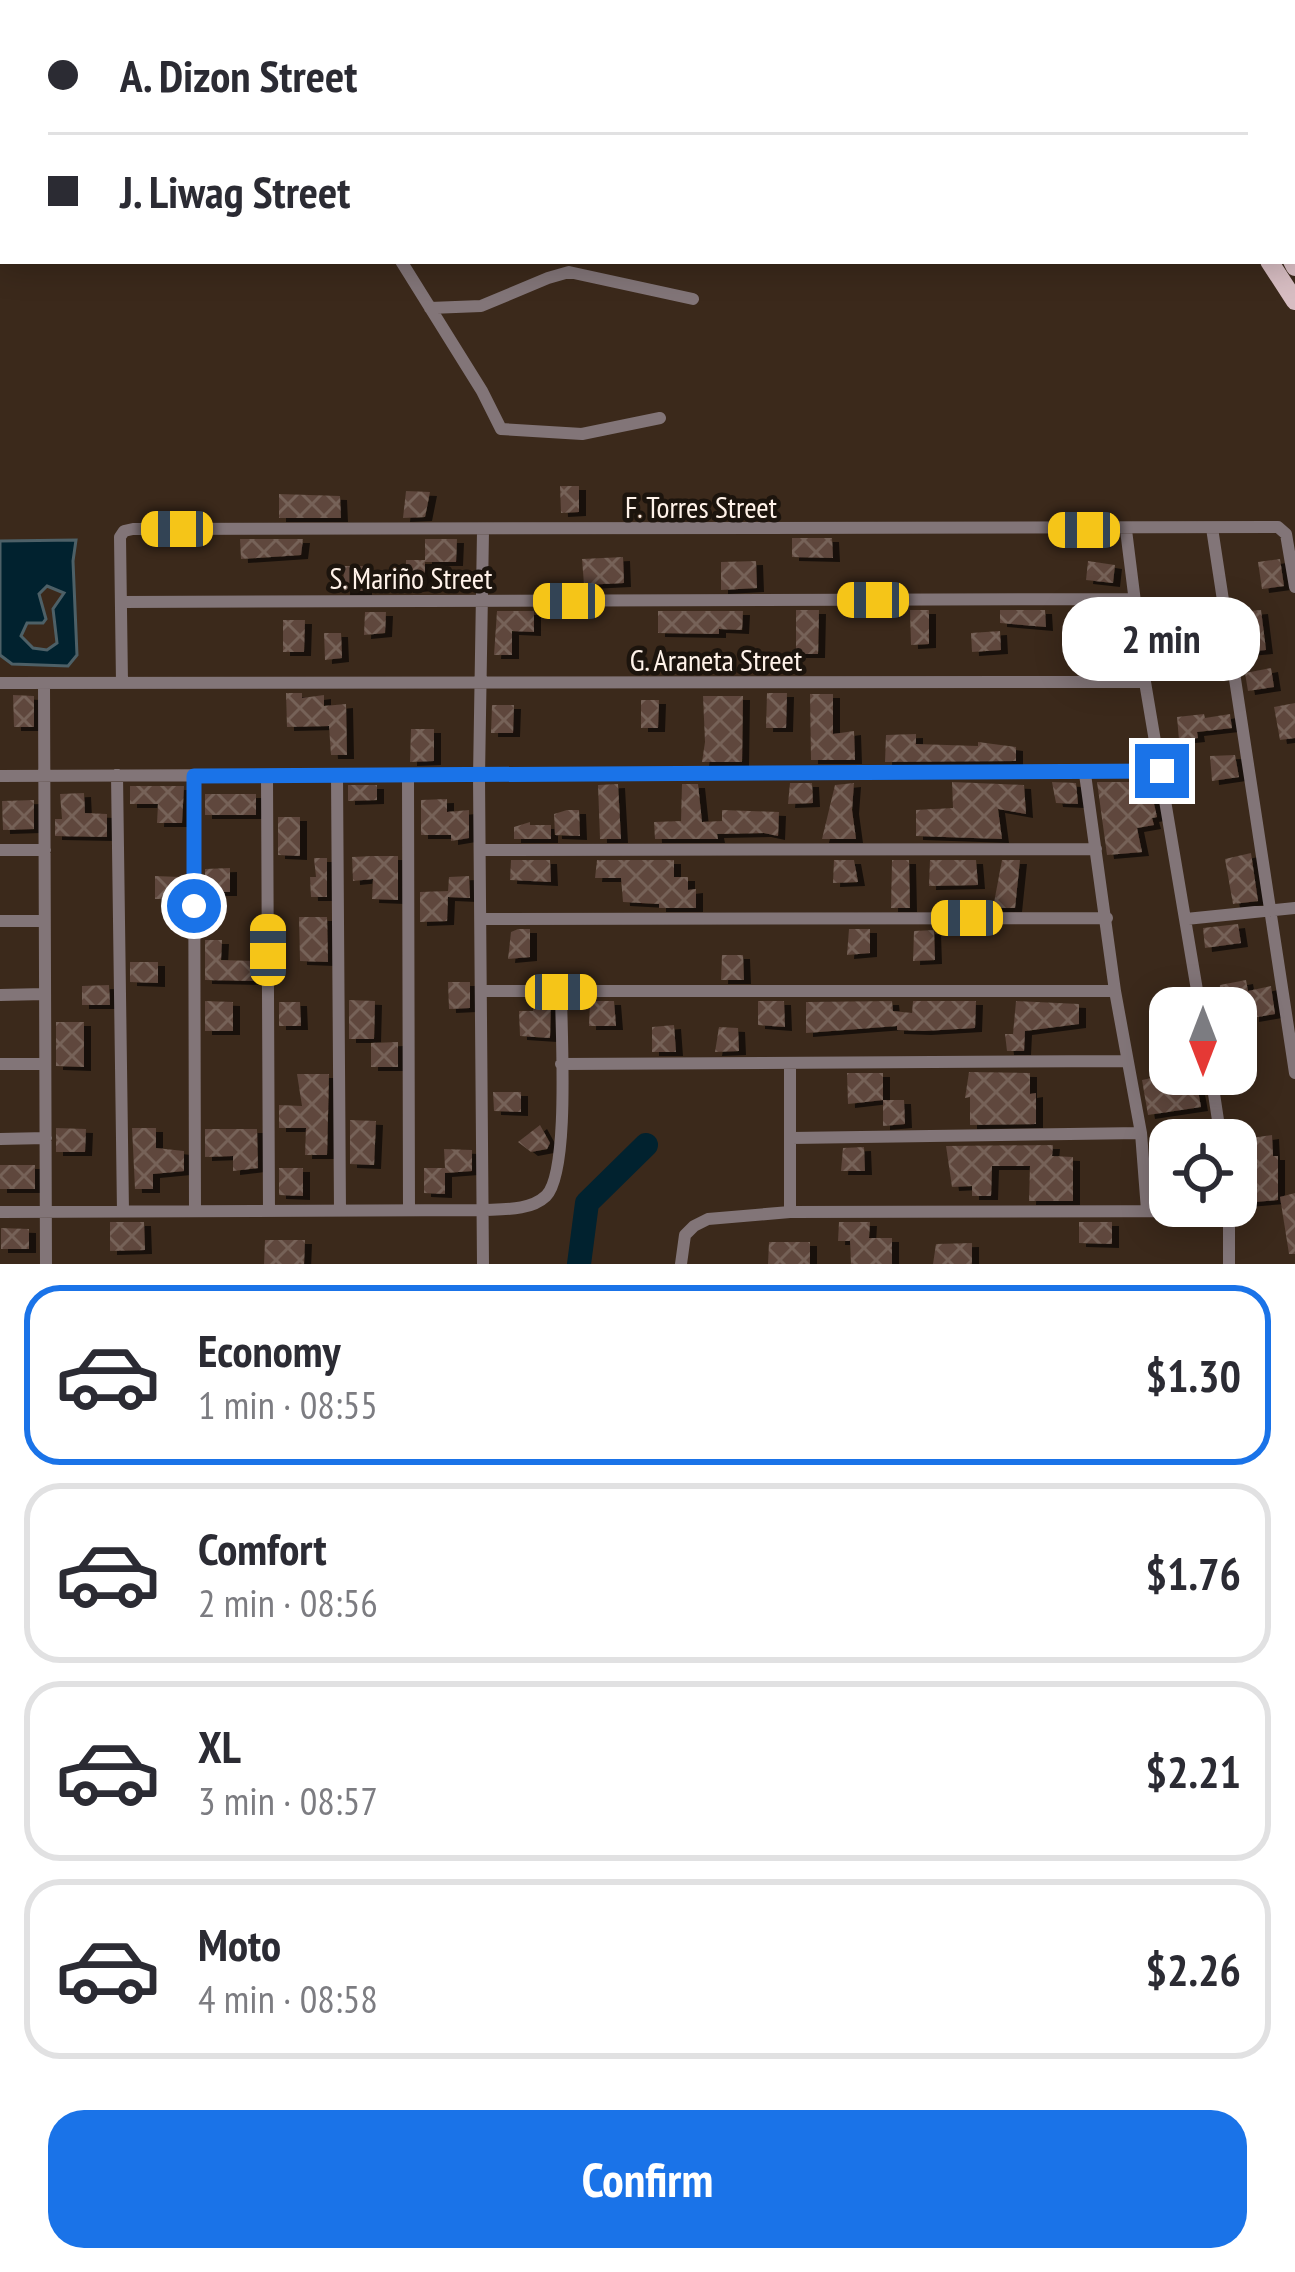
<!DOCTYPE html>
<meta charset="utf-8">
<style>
body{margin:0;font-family:"PT Sans Narrow",sans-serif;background:#f7f7f7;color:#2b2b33;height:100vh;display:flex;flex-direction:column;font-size:45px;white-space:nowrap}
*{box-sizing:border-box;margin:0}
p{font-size:39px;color:#7c7c81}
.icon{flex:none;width:66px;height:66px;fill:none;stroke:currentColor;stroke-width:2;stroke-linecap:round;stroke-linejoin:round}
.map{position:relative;height:1264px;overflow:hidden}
.drawer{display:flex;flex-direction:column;background:#fff;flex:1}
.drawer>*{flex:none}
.top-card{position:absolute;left:0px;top:0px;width:1296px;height:264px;box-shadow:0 6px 30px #0003;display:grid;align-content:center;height:264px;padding:0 48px;background:#fff}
.needle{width:78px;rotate:180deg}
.tools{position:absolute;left:1149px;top:987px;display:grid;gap:24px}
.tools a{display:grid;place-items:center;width:108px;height:108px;border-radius:24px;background:#fff;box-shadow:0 6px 30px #0003;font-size:60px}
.end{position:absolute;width:54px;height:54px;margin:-27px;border:15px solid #1a73e8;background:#fff;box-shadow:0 0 0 6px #fff}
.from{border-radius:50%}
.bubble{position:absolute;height:84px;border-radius:36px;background:#fff;box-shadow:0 6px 30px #0003;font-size:39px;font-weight:700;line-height:84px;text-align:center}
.car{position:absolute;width:36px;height:72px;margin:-36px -18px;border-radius:15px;box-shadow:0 0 9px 3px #0007;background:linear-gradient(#f5c518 24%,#345 0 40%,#f5c518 0 76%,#345 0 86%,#f5c518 0)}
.top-card b{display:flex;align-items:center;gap:42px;height:114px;font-size:45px}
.top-card b+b{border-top:3px solid #e1e1e2}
.top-card i{width:30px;height:30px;background:#2b2b33}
ul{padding:21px 0 0;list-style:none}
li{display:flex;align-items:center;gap:36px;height:180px;margin:0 24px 18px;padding:0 24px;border:6px solid #e1e1e2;border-radius:36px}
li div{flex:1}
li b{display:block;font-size:45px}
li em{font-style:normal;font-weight:700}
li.on{border-color:#1a73e8}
li>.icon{width:108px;height:108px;stroke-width:1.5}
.action{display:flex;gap:24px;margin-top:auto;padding:24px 48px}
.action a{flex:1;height:138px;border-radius:36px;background:#1a73e8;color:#fff;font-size:48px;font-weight:700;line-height:138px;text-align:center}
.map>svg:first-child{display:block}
</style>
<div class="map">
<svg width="1295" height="1264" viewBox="0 0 1295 1264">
<defs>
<pattern id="building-cross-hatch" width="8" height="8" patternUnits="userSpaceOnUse" patternTransform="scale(3)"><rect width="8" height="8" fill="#5e473c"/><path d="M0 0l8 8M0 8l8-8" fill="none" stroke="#766258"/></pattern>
<filter id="shadow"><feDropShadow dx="7" dy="4" stdDeviation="0" flood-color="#0009"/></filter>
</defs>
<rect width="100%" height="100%" fill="#3b291b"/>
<path fill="#01222f" stroke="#4d6067" stroke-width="3" fill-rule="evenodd" d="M 76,540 L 73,561 L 77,655 L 68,666 L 12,664 L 0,655 L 0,541 ZM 47,586 L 64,593 L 53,609 L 57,643 L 47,650 L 33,648 L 21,636 L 27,623 L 43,623 L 46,619 L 39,594 Z"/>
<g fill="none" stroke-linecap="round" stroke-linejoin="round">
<path stroke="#01222f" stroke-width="24" d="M 579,1264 L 587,1203 L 646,1145"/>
</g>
<path fill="url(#building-cross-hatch)" filter="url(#shadow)" d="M 560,486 L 579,486 L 579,512 L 561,513 Z
M 406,491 L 430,492 L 425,517 L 403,518 Z
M 279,494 L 340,496 L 341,518 L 279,518 Z
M 792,538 L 832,538 L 833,558 L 792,557 Z
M 240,539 L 303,539 L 301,555 L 241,559 Z
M 425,539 L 457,539 L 456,562 L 425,562 L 425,587 L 406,589 L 406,560 L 425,560 Z
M 623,557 L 624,583 L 584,585 L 582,559 Z
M 1280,559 L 1284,586 L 1262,589 L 1258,562 Z
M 756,561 L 757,588 L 721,590 L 721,562 Z
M 1088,561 L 1115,565 L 1113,583 L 1086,580 Z
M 344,566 L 365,566 L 365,591 L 343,591 Z
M 796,610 L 819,610 L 818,654 L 796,654 Z
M 910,610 L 929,610 L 929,644 L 911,645 Z
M 1000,610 L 1045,610 L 1046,627 L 1000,623 Z
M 1261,610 L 1266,650 L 1244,652 L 1239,612 Z
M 497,611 L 534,611 L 534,632 L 512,631 L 512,655 L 494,655 Z
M 658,611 L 743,611 L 742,630 L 719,629 L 719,634 L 658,633 Z
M 365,612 L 386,612 L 385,633 L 364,635 Z
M 283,620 L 305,620 L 304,652 L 283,652 Z
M 1000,631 L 1001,650 L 972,652 L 971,633 Z
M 324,633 L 341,633 L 342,658 L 325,660 Z
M 1089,633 L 1113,633 L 1114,655 L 1089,655 Z
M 1271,668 L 1274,687 L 1248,691 L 1245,673 Z
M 286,693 L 302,693 L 302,698 L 324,695 L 324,706 L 346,704 L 347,755 L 331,755 L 329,726 L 287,727 Z
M 767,693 L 787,693 L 786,728 L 766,728 Z
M 810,694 L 833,694 L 833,734 L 854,731 L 855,760 L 811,760 Z
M 13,695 L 34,696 L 34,727 L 14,727 Z
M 703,696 L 743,696 L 742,762 L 702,762 L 705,742 Z
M 641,700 L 659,700 L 658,728 L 641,728 Z
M 1295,703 L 1295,738 L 1280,740 L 1274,707 Z
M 492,705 L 514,705 L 513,733 L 491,733 Z
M 1204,714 L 1205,718 L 1230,714 L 1232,728 L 1197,732 L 1198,738 L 1179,740 L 1177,717 Z
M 411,729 L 434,729 L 434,761 L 410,762 Z
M 916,734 L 916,744 L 978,746 L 978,742 L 1016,747 L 1016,761 L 885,762 L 886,735 Z
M 1235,755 L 1239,777 L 1212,781 L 1210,756 Z
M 952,782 L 1024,785 L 1026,814 L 998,809 L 1002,839 L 916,836 L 916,810 L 953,808 Z
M 1052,782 L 1076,783 L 1078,804 L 1056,803 Z
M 1097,782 L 1149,782 L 1157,817 L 1152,818 L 1154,825 L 1137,828 L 1142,852 L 1107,855 Z
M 790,783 L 812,783 L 813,803 L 788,804 Z
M 854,783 L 852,810 L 856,839 L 822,839 L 835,785 Z
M 618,784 L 621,839 L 600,839 L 598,785 Z
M 682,784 L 698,784 L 702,822 L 722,821 L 722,810 L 779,812 L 778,836 L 764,833 L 717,834 L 718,839 L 655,839 L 654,822 L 681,821 Z
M 348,785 L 377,785 L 377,800 L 348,801 Z
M 130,786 L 184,786 L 182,823 L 157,823 L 158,804 L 130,804 Z
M 84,793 L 85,813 L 107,814 L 107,837 L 55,836 L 55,819 L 62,819 L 60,794 Z
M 205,794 L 256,794 L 256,815 L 205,815 Z
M 447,799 L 447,812 L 469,810 L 469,838 L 451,841 L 451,835 L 421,835 L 421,800 Z
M 34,800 L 34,829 L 3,830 L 2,801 Z
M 567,810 L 579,810 L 580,836 L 555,835 L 554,814 Z
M 278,817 L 300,817 L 300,856 L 278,855 Z
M 530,822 L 530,825 L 551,825 L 551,839 L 514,839 L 514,827 Z
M 1251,853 L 1258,901 L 1233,904 L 1225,859 Z
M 372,856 L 398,856 L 398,900 L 372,899 L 373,879 L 353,881 L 352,857 Z
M 314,858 L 327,858 L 327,897 L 311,897 L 310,877 L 316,877 Z
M 511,860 L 550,860 L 551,882 L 510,880 Z
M 597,860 L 674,860 L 674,877 L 688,877 L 688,890 L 696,889 L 696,908 L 659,908 L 659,904 L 623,902 L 621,878 L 595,878 Z
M 834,860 L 854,860 L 858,882 L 833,883 Z
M 892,860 L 909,860 L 910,908 L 891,908 Z
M 930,860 L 976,860 L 978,885 L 929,886 Z
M 1002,860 L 1020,860 L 1015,908 L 993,908 Z
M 230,868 L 230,892 L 205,892 L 205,869 Z
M 155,876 L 180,877 L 181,899 L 155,899 Z
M 469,876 L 470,898 L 448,897 L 447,921 L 420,922 L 420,892 L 448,891 L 449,877 Z
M 299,917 L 327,917 L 328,962 L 300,961 Z
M 1238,924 L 1241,943 L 1205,948 L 1203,928 Z
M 518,929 L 530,929 L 530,957 L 508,959 L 511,932 Z
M 849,929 L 870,929 L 870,953 L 847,955 Z
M 934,930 L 935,960 L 913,961 L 914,931 Z
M 205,940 L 222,940 L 221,960 L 255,961 L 255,981 L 205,980 Z
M 722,955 L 743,955 L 744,980 L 721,980 Z
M 130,962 L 158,962 L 158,983 L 130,982 Z
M 1246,980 L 1248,991 L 1271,986 L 1275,1014 L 1252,1018 L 1252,1012 L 1236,1016 L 1236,1008 L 1218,1008 L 1220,985 Z
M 448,982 L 470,982 L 470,1008 L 449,1009 Z
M 109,985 L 110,1005 L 82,1005 L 82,986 Z
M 349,1000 L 375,1001 L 374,1039 L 349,1039 Z
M 205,1001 L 233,1002 L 233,1031 L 205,1031 Z
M 534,1001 L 551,1001 L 550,1038 L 520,1036 L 519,1011 L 533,1011 Z
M 590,1001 L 614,1001 L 616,1026 L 589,1026 Z
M 758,1001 L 784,1001 L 785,1027 L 758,1025 Z
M 892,1001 L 893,1011 L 912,1013 L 913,1001 L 976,1001 L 975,1028 L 924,1031 L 897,1030 L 897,1026 L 806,1033 L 806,1002 Z
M 1016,1001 L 1079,1004 L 1079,1024 L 1025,1031 L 1024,1051 L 1007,1051 L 1005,1034 L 1013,1034 Z
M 279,1002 L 300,1002 L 301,1026 L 279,1026 Z
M 56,1022 L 84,1022 L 84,1067 L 56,1066 Z
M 674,1025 L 676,1052 L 652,1052 L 652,1027 Z
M 719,1027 L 738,1028 L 739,1051 L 715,1052 Z
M 398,1042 L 398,1067 L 371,1067 L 371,1043 Z
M 969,1072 L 1030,1073 L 1030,1094 L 1036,1093 L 1036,1124 L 970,1125 L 970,1097 L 965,1098 Z
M 847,1073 L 883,1073 L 883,1100 L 848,1104 Z
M 297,1074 L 329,1074 L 327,1155 L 305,1155 L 306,1128 L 279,1128 L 279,1105 L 302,1106 Z
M 1171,1074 L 1195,1074 L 1201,1107 L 1148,1115 L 1142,1080 Z
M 493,1092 L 521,1092 L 521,1112 L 494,1111 Z
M 883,1100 L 904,1100 L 905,1124 L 883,1126 Z
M 350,1120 L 376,1121 L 374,1165 L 350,1164 Z
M 540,1125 L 550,1143 L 547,1149 L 531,1152 L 518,1142 Z
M 56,1128 L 86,1129 L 85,1152 L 56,1152 Z
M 132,1128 L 156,1128 L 156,1148 L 184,1151 L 184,1171 L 153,1174 L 153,1189 L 135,1189 Z
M 205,1129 L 257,1129 L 258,1168 L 233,1171 L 233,1156 L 205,1157 Z
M 1272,1135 L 1273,1156 L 1278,1156 L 1278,1200 L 1243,1203 L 1244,1139 Z
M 1170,1138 L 1170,1173 L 1155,1176 L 1152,1141 Z
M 1053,1145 L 1052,1156 L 1073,1157 L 1073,1201 L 1029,1201 L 1030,1166 L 992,1166 L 991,1196 L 972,1196 L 972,1186 L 952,1187 L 946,1146 Z
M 864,1147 L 865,1171 L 841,1171 L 843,1148 Z
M 444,1149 L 472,1150 L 472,1171 L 445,1173 L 445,1194 L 424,1193 L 424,1168 L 445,1168 Z
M 0,1165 L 35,1165 L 35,1189 L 0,1189 Z
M 279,1168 L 303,1168 L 303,1196 L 279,1195 Z
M 1295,1193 L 1295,1254 L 1289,1254 L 1280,1197 Z
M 110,1222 L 144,1222 L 145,1250 L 110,1251 Z
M 839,1222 L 870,1222 L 869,1238 L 892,1238 L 892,1264 L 851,1264 L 850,1241 L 838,1241 Z
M 1079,1222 L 1112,1222 L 1112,1244 L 1079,1243 Z
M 1,1228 L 29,1229 L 29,1249 L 1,1249 Z
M 265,1240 L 305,1240 L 304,1264 L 264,1264 Z
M 769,1242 L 810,1242 L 810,1264 L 768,1264 Z
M 972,1243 L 972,1264 L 933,1264 L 936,1244 Z"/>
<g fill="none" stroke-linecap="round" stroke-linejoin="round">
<path stroke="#827578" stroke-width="12" d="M 268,0 L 270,3
M 539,0 L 539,3
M 1194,0 L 1195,3
M 465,3 L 471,0
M 1293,152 L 1295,154
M 0,237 L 3,234
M 401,261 L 482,391 L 501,429 L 582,434 L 660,418
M 430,308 L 481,306 L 548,278 L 569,272 L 693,299
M 1212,528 L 1295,1073
M 1126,530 L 1145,682 L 1200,1008
M 122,602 L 1133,599
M 0,683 L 1145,682
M 44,683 L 46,1264
M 122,683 L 120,537 L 124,531 L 133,529 L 1278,527 L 1286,534 L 1295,587
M 1085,774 L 1115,991 L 1141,1133 L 1147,1210
M 117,775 L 123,1212
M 0,776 L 1162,771
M 194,776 L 195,1211
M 337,776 L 340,1211
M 267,777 L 269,1211
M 408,777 L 409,1210
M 0,850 L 45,850
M 481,850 L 1096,849
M 482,919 L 1107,918
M 1186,919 L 1295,908
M 0,921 L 44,921
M 482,991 L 1115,991
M 0,995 L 44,994
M 0,1064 L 45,1064
M 561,1064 L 1127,1061
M 1211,1074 L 1221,1140
M 791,1138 L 1141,1133
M 0,1139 L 46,1138
M 0,1212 L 482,1210 C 503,1209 530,1211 546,1196 C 570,1172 561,1031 561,991
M 790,1212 L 790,1065
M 483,1264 L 479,777 L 483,531
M 681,1264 L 685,1235 L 694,1226 L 708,1219 L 790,1212 L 1230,1211
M 1229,1264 L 1229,1207"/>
<path stroke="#d7bdc2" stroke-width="18" d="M 1095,0 L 1097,3
M 1120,0 L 1122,3
M 1269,261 L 1295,301
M 1292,261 L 1295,267"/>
</g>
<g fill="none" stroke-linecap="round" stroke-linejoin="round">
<path stroke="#1a73e8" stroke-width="15" d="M 194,906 L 194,776 L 1162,771"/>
</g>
<g text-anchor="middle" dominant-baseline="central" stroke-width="9" stroke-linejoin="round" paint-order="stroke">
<g font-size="30" fill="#fff2e9" stroke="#1c140d">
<text x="701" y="506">F. Torres Street</text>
<text x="411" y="577">S. Mariño Street</text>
<text x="716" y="659">G. Araneta Street</text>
</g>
</g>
</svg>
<div class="tools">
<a><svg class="needle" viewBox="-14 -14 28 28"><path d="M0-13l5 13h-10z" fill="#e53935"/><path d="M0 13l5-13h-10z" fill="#7c7c81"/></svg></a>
<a><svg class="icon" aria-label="locate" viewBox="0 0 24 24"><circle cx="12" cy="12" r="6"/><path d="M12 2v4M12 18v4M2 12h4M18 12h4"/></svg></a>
</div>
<i class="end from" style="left:194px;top:906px"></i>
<i class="end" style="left:1162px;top:771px"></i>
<div class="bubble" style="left:1062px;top:597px;width:198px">2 min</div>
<i class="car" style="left:177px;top:529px;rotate:270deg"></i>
<i class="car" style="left:1084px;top:530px;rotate:270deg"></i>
<i class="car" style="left:873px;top:600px;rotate:270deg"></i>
<i class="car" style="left:569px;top:601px;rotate:270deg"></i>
<i class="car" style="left:967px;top:918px;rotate:270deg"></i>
<i class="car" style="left:268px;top:950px;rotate:0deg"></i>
<i class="car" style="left:561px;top:992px;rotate:90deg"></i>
<div class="top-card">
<b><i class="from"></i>A. Dizon Street</b>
<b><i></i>J. Liwag Street</b>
</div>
</div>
<section class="drawer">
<ul>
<li class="on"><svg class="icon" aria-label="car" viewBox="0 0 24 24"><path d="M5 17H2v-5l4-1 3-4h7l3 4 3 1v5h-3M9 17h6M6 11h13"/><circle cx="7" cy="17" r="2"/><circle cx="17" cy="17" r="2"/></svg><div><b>Economy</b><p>1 min · 08:55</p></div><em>$1.30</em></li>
<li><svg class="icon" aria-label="car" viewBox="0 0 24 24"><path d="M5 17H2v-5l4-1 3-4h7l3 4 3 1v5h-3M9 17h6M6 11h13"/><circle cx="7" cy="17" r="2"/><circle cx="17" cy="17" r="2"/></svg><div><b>Comfort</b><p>2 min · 08:56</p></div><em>$1.76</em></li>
<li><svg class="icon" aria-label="car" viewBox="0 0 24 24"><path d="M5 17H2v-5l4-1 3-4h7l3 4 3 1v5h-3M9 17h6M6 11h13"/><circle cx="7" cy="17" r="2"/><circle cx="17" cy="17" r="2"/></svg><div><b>XL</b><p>3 min · 08:57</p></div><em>$2.21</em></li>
<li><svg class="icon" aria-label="car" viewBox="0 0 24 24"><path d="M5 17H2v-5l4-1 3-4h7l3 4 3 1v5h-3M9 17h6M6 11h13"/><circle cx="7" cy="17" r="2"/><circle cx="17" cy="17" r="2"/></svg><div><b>Moto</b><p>4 min · 08:58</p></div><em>$2.26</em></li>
</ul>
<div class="action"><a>Confirm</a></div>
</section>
